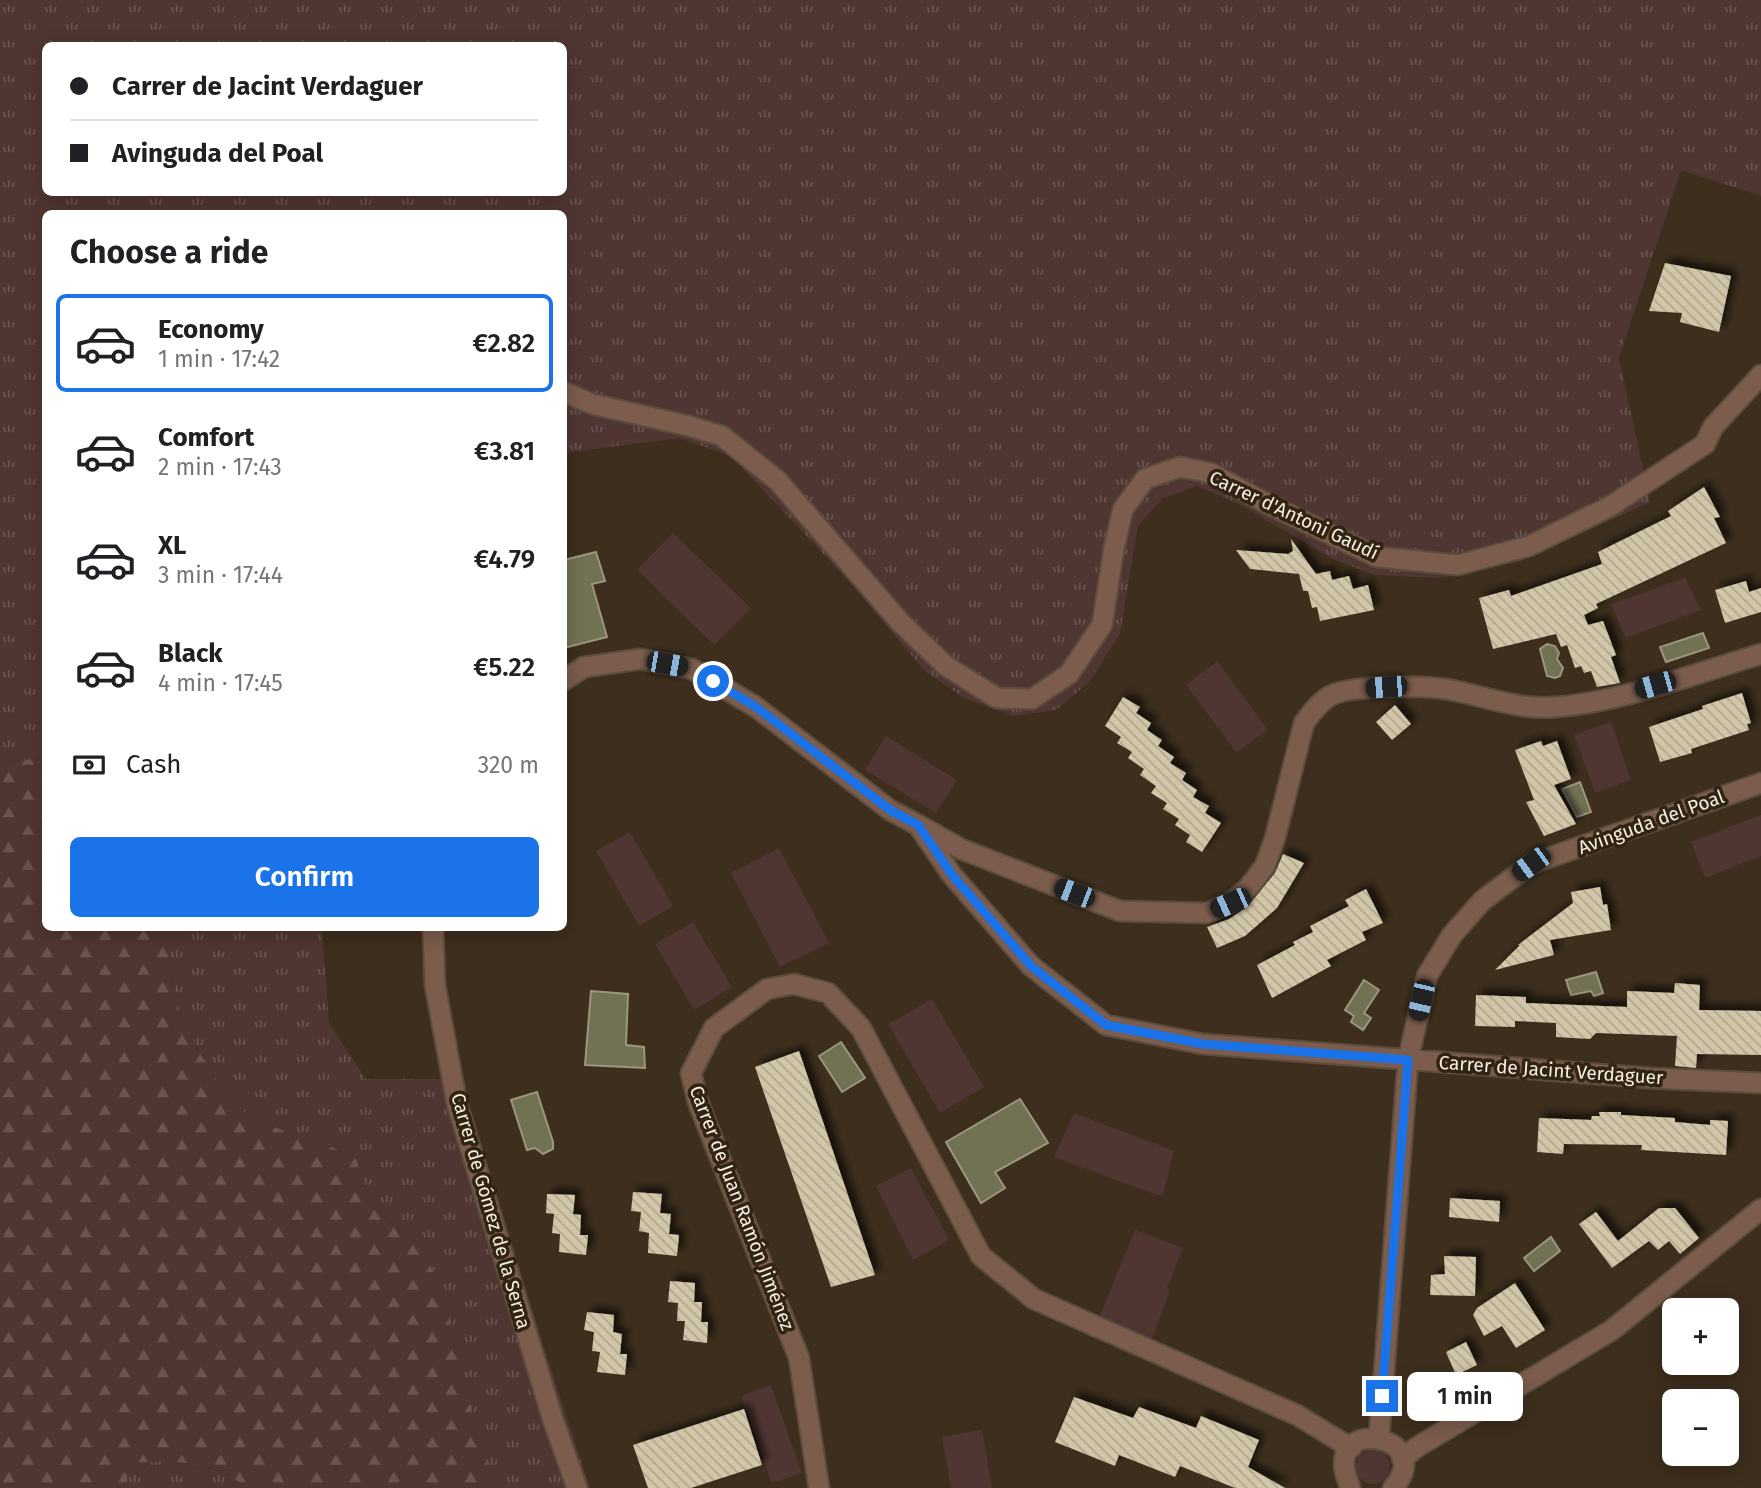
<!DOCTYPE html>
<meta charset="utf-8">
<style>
body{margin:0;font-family:"Fira Sans",sans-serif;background:#f6f6f6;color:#202124;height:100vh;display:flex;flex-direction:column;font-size:26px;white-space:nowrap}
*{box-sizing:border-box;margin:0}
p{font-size:23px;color:#757577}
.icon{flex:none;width:38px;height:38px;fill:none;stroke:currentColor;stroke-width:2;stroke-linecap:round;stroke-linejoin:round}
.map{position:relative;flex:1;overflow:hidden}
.side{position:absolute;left:42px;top:210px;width:525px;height:721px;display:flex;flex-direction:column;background:#fff;border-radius:10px;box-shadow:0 4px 18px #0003}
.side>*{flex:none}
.guide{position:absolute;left:42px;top:42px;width:525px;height:154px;border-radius:10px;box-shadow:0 4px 18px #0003;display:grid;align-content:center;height:154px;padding:0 28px;background:#fff}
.fabs{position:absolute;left:1662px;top:1298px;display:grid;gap:14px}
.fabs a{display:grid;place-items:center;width:77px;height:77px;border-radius:10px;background:#fff;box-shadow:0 4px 18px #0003;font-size:35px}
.end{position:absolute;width:32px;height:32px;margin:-16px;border:9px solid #1a73e8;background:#fff;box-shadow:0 0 0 4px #fff}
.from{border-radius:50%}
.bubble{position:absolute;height:49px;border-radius:10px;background:#fff;box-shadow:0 4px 18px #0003;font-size:23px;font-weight:600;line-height:49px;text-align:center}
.car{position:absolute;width:21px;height:42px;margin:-21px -10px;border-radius:9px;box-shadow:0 0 5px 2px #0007;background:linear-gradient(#222 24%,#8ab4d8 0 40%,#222 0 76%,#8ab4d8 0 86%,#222 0)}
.guide b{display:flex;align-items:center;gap:24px;height:66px;font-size:26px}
.guide b+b{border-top:2px solid #e0e0e0}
.guide i{width:18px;height:18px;background:#202124}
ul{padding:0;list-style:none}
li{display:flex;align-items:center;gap:21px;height:98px;margin:0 14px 10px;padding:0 14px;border:4px solid transparent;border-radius:10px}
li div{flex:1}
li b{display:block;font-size:26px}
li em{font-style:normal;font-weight:600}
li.on{border-color:#1a73e8}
li>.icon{width:63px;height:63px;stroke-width:1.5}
h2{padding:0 28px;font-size:32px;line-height:84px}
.pay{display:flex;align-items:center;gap:18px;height:77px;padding:0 28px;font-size:26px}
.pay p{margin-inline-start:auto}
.cta{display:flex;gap:14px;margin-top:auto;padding:14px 28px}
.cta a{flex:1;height:80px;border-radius:10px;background:#1a73e8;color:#fff;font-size:28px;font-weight:600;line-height:80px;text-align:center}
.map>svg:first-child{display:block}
</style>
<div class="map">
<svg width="1761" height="1488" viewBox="0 0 1761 1488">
<defs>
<pattern id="grass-tufts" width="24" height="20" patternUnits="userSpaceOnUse" patternTransform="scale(1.75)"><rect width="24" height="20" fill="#503632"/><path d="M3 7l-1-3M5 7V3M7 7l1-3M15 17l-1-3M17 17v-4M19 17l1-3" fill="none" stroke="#6a5350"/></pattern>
<pattern id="forest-firs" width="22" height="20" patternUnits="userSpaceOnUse" patternTransform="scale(1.75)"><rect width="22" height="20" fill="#503632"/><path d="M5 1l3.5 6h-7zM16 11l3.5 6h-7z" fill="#6a5350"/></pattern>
<pattern id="building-back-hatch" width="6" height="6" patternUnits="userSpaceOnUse" patternTransform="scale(1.75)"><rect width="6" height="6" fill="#d2c6a8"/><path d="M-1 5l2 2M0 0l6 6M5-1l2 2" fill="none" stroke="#b0a68f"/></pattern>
<filter id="shadow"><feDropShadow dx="6" dy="-6" stdDeviation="3.5" flood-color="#0009"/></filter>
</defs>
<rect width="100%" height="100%" fill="#3d2e1d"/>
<path fill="url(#grass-tufts)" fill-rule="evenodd" d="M 0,0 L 1761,0 L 1761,196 L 1681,170 L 1619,357 L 1650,502 L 1521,561 L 1439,578 L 1374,575 L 1333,559 L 1237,503 L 1197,486 L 1162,499 L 1138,526 L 1120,634 L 1090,681 L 1056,710 L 1014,716 L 964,698 L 924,670 L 846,578 L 731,456 L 679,438 L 564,453 L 564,214 L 46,214 L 45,759 L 7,761 L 0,766 ZM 46,46 L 564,46 L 564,192 L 46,192 Z
M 165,928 L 322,928 L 329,1023 L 366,1079 L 461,1079 L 546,1354 L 590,1488 L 502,1488 L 485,1461 L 476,1435 L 432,1269 L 399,1228 L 373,1209 L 356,1159 L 306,1134 L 279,1129 L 251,1117 L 230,1101 L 199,1052 L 182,1019 L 173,990 Z
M 157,1461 C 190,1461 221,1466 246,1488 L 127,1488 L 127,1463 Z"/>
<path fill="url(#forest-firs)" d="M 45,759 L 46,928 L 165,928 L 173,990 L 182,1019 L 199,1052 L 230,1101 L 251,1117 L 279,1129 L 306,1134 L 356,1159 L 373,1209 L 420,1245 L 432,1269 L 459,1352 L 476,1435 L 485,1461 L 502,1488 L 246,1488 C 213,1458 169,1461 127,1463 L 127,1488 L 0,1488 L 0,766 L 7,761 Z"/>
<path fill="#503632" d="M 673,533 L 751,608 L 714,645 L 637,570 Z
M 1685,578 L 1701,610 L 1626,638 L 1611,604 Z
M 1217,661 L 1268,730 L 1236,752 L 1186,685 Z
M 1611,722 L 1631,780 L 1595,793 L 1574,735 Z
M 886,736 L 957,780 L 936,813 L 865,770 Z
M 1761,815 L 1761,856 L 1705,878 L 1691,842 Z
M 630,832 L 673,906 L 639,926 L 596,851 Z
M 779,848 L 829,943 L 780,967 L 731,873 Z
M 693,922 L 732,987 L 694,1010 L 655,944 Z
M 932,999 L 984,1087 L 940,1113 L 888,1024 Z
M 1074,1113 L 1174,1151 L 1163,1195 L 1157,1195 L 1054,1157 Z
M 911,1168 L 949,1240 L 913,1260 L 876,1186 Z
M 1135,1230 L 1183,1248 L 1167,1288 L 1170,1290 L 1152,1339 L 1099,1318 Z
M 771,1385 L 802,1473 L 772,1483 L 741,1396 Z
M 982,1430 L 992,1488 L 951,1488 L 942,1437 Z
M1356 1467a17 17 0 1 1 34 0a17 17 0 1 1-34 0Z"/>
<path fill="#717154" stroke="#9a967f" stroke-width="2" d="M 596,552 L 605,581 L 592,584 L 607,637 L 564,648 L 564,560 Z
M 1703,633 L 1709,648 L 1666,662 L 1660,647 Z
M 1547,644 L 1555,646 L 1559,653 L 1557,659 L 1563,668 L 1560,676 L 1555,678 L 1547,676 L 1540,649 Z
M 1580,782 L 1591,812 L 1577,817 L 1562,789 Z
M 1596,972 L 1603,993 L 1594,996 L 1591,991 L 1571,995 L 1566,980 Z
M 1364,980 L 1379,990 L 1364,1013 L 1371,1018 L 1363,1030 L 1351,1022 L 1354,1016 L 1345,1010 Z
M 591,991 L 628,994 L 626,1045 L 644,1047 L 645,1068 L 585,1065 Z
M 841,1042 L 865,1078 L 842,1092 L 819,1056 Z
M 537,1092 L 553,1142 L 553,1149 L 543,1154 L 535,1148 L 527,1150 L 511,1100 Z
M 1020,1099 L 1048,1143 L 995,1172 L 1005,1188 L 981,1203 L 946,1142 Z
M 1551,1237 L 1560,1251 L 1534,1271 L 1524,1258 Z"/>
<path fill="url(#building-back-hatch)" filter="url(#shadow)" d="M 1665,263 L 1731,276 L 1719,332 L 1680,322 L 1682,313 L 1649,311 Z
M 1704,487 L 1720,517 L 1714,518 L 1726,543 L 1596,604 L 1598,608 L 1584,615 L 1588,625 L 1603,621 L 1616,655 L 1611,657 L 1620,683 L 1597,687 L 1591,671 L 1584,673 L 1581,666 L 1575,668 L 1567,645 L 1561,647 L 1556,634 L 1493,649 L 1479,598 L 1509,590 L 1511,596 L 1602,564 L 1598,552 L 1671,516 L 1668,511 Z
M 1291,539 L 1316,574 L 1330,571 L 1332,580 L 1349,576 L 1353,589 L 1368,585 L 1374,610 L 1320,621 L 1317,607 L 1312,608 L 1308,591 L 1303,591 L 1299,574 L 1250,569 L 1236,550 L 1288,554 L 1293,551 Z
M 1746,581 L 1749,592 L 1761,588 L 1761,612 L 1725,623 L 1715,590 Z
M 1742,693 L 1751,723 L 1747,724 L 1749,730 L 1691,749 L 1692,753 L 1660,762 L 1649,727 L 1703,709 L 1702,706 Z
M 1123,697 L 1140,707 L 1136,713 L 1151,723 L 1147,730 L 1162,740 L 1158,746 L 1174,757 L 1170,763 L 1186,773 L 1182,780 L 1197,790 L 1193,797 L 1209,806 L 1205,813 L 1221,823 L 1202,852 L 1186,842 L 1190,835 L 1175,825 L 1179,819 L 1163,809 L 1167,803 L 1151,793 L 1156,786 L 1140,775 L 1144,769 L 1128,758 L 1132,752 L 1117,743 L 1121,737 L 1105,726 Z
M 1395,705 L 1411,724 L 1392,740 L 1376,722 Z
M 1541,741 L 1543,746 L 1557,741 L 1571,779 L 1554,785 L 1576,824 L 1544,836 L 1526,802 L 1534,800 L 1515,750 Z
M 1283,854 L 1304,863 L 1277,908 L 1245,936 L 1217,948 L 1207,927 L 1229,919 L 1247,907 L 1275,873 Z
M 1600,887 L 1603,905 L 1607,904 L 1611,930 L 1550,940 L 1554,955 L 1495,970 L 1520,945 L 1518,945 L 1573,903 L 1571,892 Z
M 1366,889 L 1383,923 L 1362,932 L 1366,940 L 1327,960 L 1331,966 L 1272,998 L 1257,965 L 1295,945 L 1293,942 L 1313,932 L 1310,926 L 1349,906 L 1345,900 Z
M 1675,983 L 1700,985 L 1699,1010 L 1761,1011 L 1761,1055 L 1697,1054 L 1696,1068 L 1675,1066 L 1677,1036 L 1596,1033 L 1590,1039 L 1556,1037 L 1556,1023 L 1515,1021 L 1515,1027 L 1475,1026 L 1476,995 L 1526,997 L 1526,1003 L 1627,1007 L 1627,991 L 1674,993 Z
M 799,1051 L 875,1275 L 831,1287 L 755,1067 Z
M 1599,1112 L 1621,1112 L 1621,1115 L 1675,1118 L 1675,1122 L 1710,1125 L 1710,1120 L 1728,1121 L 1726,1155 L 1641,1150 L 1642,1145 L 1564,1144 L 1563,1154 L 1537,1152 L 1539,1118 L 1591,1120 L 1592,1116 L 1600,1116 Z
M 633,1192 L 662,1194 L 660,1213 L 671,1214 L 669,1234 L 679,1235 L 677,1256 L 648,1253 L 649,1233 L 639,1231 L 641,1212 L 631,1211 Z
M 547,1194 L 575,1195 L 573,1214 L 581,1215 L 580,1235 L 588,1235 L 586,1255 L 559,1252 L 560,1234 L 552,1233 L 554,1214 L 546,1213 Z
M 1450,1198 L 1500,1201 L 1499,1222 L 1449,1217 Z
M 1659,1208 L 1675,1208 L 1699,1238 L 1680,1254 L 1669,1241 L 1658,1250 L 1649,1241 L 1612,1268 L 1579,1224 L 1596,1212 L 1618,1241 Z
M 1444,1256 L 1476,1257 L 1475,1296 L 1430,1295 L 1431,1275 L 1445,1274 Z
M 670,1281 L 695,1283 L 694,1302 L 702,1302 L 701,1322 L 708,1322 L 707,1343 L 683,1340 L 685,1321 L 677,1321 L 678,1303 L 668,1302 Z
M 1515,1283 L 1545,1330 L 1516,1348 L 1502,1326 L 1484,1336 L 1473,1315 L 1477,1308 Z
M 587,1312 L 614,1315 L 613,1332 L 622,1334 L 620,1354 L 627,1354 L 625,1375 L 597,1372 L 600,1352 L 592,1351 L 594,1332 L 584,1330 Z
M 1466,1342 L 1477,1365 L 1456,1375 L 1446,1352 Z
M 1074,1397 L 1133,1418 L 1139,1407 L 1196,1428 L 1201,1416 L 1259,1440 L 1248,1467 L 1285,1488 L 1235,1488 L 1180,1466 L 1175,1477 L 1119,1455 L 1115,1466 L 1055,1442 Z
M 744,1409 L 762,1465 L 691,1488 L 648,1488 L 633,1445 Z"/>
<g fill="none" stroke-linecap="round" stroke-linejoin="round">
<defs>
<path id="street" d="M 564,392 L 592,404 L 689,426 L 722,436 L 778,481 L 901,623 L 946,666 L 997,698 L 1032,699 L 1069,674 L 1102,625 L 1114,548 L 1123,509 L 1145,479 L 1180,467 L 1211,473 L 1264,502 L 1377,557 L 1458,565 L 1529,546 L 1609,507 L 1705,444 L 1713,427 L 1761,375
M 564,680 L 584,667 L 641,659 L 692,669 L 756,707 L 890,810 L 918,825 L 952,875 L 1031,966 L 1106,1025 L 1203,1044 L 1650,1078 L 1761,1083
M 922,827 L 961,849 L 1120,911 L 1206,913 L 1230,903 L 1248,888 L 1265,866 L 1275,838 L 1304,723 C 1312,712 1322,699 1334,694 C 1357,685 1432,685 1456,691 C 1489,698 1521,710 1555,707 C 1623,702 1696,673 1761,654
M 433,928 L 435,985 L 457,1104 L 553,1420 L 577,1488
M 1379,1437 L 1408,1060 L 1427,976 L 1452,935 L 1483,900 L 1531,864 L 1761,783
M 1402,1459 L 1417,1447 L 1612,1330 L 1761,1209
M 819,1488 L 799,1358 L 698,1102 L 691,1073 L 714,1028 L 767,989 L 794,984 L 828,993 L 861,1028 L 981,1256 L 1034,1299 L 1297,1415 L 1351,1448
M 1350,1488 C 1349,1483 1346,1477 1345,1472 C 1333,1415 1437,1438 1393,1488"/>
</defs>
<use href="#street" stroke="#5b4d3d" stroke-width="23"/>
<use href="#street" stroke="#7b5c4d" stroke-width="19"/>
</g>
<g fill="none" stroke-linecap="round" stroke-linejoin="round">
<path stroke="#1a73e8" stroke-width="9" d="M 713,681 L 756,707 L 890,810 L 918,825 L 953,876 L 1031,966 L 1106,1025 L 1203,1044 L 1408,1060 L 1382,1396"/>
</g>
<g text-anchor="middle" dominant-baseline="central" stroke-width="7" stroke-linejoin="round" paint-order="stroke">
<g font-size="19" fill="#f8eee3" stroke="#322413">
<text transform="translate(1294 515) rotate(25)">Carrer d'Antoni Gaudí</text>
<text transform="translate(1651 822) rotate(-20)">Avinguda del Poal</text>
<text transform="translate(1551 1070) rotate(4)">Carrer de Jacint Verdaguer</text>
<text transform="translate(742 1208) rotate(69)">Carrer de Juan Ramón Jiménez</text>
<text transform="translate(491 1211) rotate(74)">Carrer de Gómez de la Serna</text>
</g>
</g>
</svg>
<div class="fabs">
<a>+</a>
<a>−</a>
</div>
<i class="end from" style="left:713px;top:681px"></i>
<i class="end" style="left:1382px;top:1396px"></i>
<div class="bubble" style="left:1407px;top:1372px;width:116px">1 min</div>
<i class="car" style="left:667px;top:664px;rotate:100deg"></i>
<i class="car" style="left:1655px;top:685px;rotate:254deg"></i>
<i class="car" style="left:1386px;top:687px;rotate:266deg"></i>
<i class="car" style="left:1531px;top:864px;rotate:234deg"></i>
<i class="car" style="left:1074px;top:893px;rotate:291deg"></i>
<i class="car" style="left:1230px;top:903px;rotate:246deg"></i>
<i class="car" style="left:1421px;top:1000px;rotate:193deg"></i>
<div class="guide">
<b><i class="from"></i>Carrer de Jacint Verdaguer</b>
<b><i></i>Avinguda del Poal</b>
</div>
<section class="side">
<h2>Choose a ride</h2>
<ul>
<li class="on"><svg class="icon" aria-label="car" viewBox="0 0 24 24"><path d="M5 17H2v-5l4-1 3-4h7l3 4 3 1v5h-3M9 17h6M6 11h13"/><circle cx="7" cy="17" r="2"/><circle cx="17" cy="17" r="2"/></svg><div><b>Economy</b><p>1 min · 17:42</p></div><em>€2.82</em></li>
<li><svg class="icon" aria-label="car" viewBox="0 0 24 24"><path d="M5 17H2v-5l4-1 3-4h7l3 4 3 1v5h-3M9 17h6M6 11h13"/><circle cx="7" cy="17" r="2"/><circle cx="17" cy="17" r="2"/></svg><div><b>Comfort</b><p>2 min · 17:43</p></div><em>€3.81</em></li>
<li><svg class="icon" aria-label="car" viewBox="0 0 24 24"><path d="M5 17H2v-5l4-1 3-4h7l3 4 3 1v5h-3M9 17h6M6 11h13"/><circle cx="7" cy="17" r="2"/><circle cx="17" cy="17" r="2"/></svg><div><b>XL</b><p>3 min · 17:44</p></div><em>€4.79</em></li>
<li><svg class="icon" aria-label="car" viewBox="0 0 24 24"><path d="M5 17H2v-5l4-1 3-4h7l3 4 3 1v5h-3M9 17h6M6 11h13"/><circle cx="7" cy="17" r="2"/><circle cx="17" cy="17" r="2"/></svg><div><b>Black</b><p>4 min · 17:45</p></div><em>€5.22</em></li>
</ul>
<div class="pay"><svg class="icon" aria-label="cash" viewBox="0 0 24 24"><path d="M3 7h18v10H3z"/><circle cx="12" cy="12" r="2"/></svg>Cash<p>320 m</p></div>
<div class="cta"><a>Confirm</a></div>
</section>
</div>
